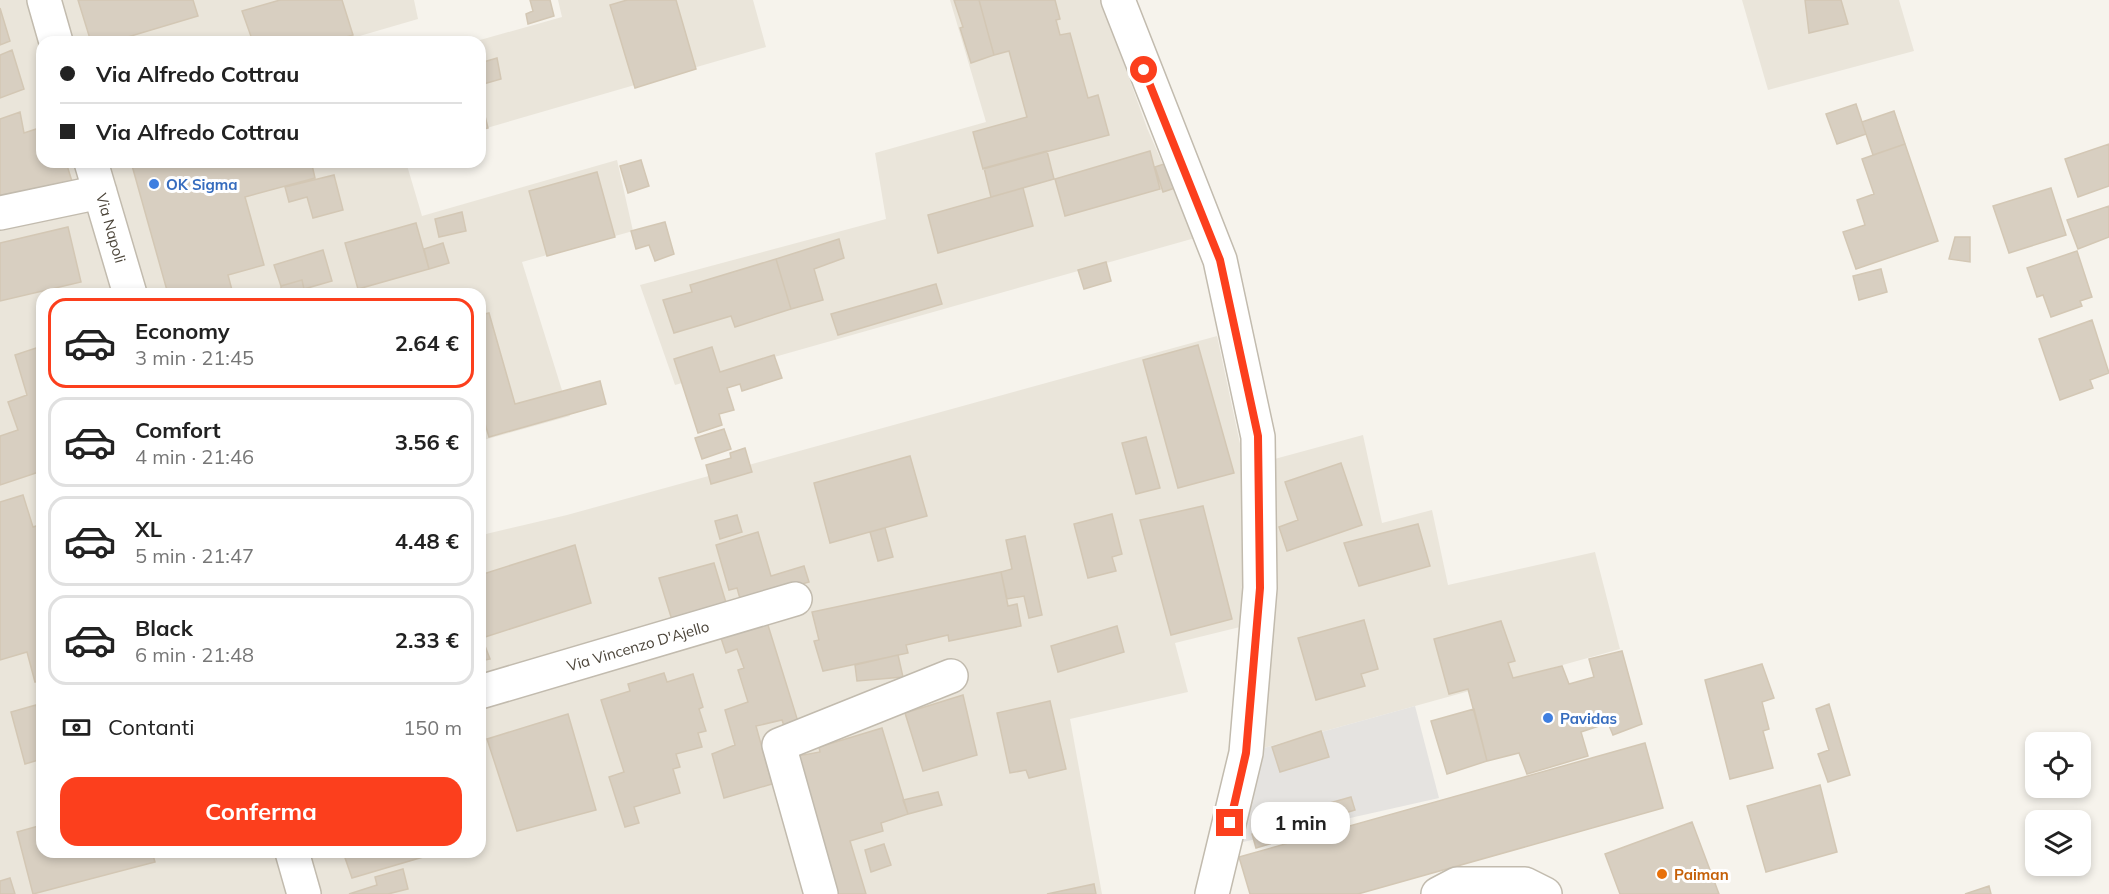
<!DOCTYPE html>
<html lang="it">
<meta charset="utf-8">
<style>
body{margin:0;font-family:Mulish,sans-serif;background:#f2f2f2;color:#222;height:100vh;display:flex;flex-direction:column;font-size:22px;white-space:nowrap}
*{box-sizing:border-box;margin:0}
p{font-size:20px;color:#767676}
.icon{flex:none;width:33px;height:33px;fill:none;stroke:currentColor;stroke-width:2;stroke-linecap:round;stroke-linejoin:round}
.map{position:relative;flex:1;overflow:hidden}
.details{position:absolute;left:36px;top:288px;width:450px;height:570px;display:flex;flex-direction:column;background:#fff;border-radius:18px;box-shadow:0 3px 9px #0003}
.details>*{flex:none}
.guide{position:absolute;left:36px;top:36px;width:450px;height:132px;border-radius:18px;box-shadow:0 3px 9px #0003;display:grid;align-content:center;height:132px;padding:0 24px;background:#fff}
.tools{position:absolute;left:2025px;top:732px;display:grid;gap:12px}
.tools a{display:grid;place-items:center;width:66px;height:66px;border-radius:12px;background:#fff;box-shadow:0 3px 9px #0003;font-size:30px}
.end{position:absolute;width:27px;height:27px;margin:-14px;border:8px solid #fc3f1d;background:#fff;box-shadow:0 0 0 3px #fff}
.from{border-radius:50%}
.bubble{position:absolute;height:42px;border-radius:18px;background:#fff;box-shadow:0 3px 9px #0003;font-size:20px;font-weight:700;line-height:42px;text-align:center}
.guide b{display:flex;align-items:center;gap:21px;height:57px;font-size:22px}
.guide b+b{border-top:2px solid #e0e0e0}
.guide i{width:15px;height:15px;background:#222}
ul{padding:10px 0 0;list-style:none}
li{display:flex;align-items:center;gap:18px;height:90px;margin:0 12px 9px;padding:0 12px;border:3px solid #e0e0e0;border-radius:18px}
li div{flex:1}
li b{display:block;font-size:22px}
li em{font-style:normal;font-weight:700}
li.selected{border-color:#fc3f1d}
li>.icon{width:54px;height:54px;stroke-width:1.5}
.pay{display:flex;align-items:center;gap:15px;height:66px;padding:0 24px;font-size:22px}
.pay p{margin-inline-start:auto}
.primary-button{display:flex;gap:12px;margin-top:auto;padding:12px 24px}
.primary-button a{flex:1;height:69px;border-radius:18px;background:#fc3f1d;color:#fff;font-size:24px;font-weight:700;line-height:69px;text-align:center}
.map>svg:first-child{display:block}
</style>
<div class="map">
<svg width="2109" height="894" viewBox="0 0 2109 894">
<rect width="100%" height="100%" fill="#f6f3ec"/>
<path fill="#eae5da" d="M 0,0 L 414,0 L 418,19 L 339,42 L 42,42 L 42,162 L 406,162 L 422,216 L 617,160 L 633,231 L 522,262 L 570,416 L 480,441 L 480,294 L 42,294 L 42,852 L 480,852 L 480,511 L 486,534 L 567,515 L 1217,336 L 1245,467 L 1363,435 L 1382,523 L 1432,510 L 1448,585 L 1595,552 L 1620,649 L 1246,753 L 1233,751 L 1240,627 L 1175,643 L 1188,692 L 1070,719 L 1102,894 L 0,894 Z
M 558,0 L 753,0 L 766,47 L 480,130 L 480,42 L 473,42 L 562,17 Z
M 950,0 L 1101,0 L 1147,128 L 1195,238 L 675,385 L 640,285 L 886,219 L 875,153 L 986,122 Z
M 1742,0 L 1899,0 L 1914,51 L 1768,90 Z"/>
<path fill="#e5e3e0" d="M 1415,706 L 1439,798 L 1225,846 L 1246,753 Z"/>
<path fill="#d8cfc1" stroke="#d3c7b4" stroke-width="1.5" d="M 78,0 L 193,0 L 198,16 L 111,42 L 91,42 Z
M 280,0 L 342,0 L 353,35 L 329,42 L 253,42 L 242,11 Z
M 530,0 L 550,0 L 554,16 L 528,24 L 526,14 L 533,11 Z
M 627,0 L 676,0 L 696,69 L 635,88 L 610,5 Z
M 954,0 L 979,0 L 994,55 L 971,63 L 960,28 L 963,27 Z
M 979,0 L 1055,0 L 1060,19 L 1056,20 L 1060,35 L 1070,33 L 1088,98 L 1098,95 L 1109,135 L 983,169 L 973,132 L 1027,117 L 1009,51 L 994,55 Z
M 1805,0 L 1841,0 L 1848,24 L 1809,33 Z
M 0,8 L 10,41 L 0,45 Z
M 12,50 L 24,89 L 0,98 L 0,55 Z
M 497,58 L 501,79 L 480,85 L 480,63 Z
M 480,96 L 488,128 L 480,130 Z
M 1856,104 L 1866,134 L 1837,144 L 1826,114 Z
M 1894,111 L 1905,144 L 1873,155 L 1862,122 Z
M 20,112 L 24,133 L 42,127 L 42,162 L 66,162 L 74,188 L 0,206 L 0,119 Z
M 1905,144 L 1938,241 L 1856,269 L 1843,232 L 1865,225 L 1857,200 L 1874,194 L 1862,159 Z
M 2109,144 L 2109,186 L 2078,197 L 2065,159 Z
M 1047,151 L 1054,179 L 991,197 L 984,168 Z
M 1150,151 L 1160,189 L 1065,216 L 1055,179 Z
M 641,160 L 649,186 L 628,193 L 620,166 Z
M 1173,161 L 1181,186 L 1163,192 L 1155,167 Z
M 131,162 L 322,162 L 312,165 L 315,178 L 245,197 L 264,265 L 228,275 L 233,294 L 168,294 Z
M 597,172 L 615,237 L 547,256 L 529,191 Z
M 334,175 L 343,210 L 313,218 L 307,197 L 289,202 L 285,187 Z
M 1023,188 L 1033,226 L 938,253 L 928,215 Z
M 2051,188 L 2066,235 L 2009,253 L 1993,206 Z
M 2109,206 L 2109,237 L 2078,249 L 2067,220 Z
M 462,212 L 466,231 L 439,237 L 435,219 Z
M 665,222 L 674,254 L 655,261 L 649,245 L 636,249 L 631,231 Z
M 416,223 L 429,269 L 358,289 L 345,243 Z
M 68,227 L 81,282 L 0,301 L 0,243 Z
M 1955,237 L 1970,237 L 1970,262 L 1949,259 Z
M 839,239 L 844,258 L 814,269 L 823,300 L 791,309 L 776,259 Z
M 443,243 L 449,263 L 429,269 L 424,249 Z
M 323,250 L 332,281 L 304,289 L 302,280 L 281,286 L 274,265 Z
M 2077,251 L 2092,297 L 2080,301 L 2082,306 L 2051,317 L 2043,295 L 2037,297 L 2027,268 Z
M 776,259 L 791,309 L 735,327 L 731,316 L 674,333 L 663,300 L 692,292 L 690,285 Z
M 1106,262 L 1111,281 L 1084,289 L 1078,270 Z
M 1881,269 L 1887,292 L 1859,300 L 1853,276 Z
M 302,280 L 304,289 L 281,294 L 281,286 Z
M 936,284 L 942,304 L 838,335 L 831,314 Z
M 489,313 L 515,404 L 600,381 L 606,404 L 489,437 L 480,407 L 480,315 Z
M 2092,320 L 2109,373 L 2090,380 L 2093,388 L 2060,400 L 2039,339 Z
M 1198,345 L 1234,473 L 1178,488 L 1143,360 Z
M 42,346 L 42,471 L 0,485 L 0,436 L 18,430 L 8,402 L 27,395 L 15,355 Z
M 712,347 L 720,372 L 774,355 L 782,378 L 742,391 L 740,384 L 727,388 L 734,410 L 719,414 L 722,425 L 698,433 L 674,359 Z
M 724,429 L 731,449 L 702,459 L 695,438 Z
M 1146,437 L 1160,488 L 1136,494 L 1122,443 Z
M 745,448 L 752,472 L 711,484 L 706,465 L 731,458 L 730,453 Z
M 910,456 L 927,516 L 830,543 L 814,483 Z
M 1341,463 L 1362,525 L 1287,551 L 1279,527 L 1298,520 L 1285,482 Z
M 23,495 L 33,527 L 42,524 L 42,680 L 35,682 L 27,652 L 0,660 L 0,502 Z
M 1203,506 L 1232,619 L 1171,635 L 1140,520 Z
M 1112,514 L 1122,554 L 1112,557 L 1116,571 L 1088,578 L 1074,524 Z
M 737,515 L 742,532 L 720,539 L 715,521 Z
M 1418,524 L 1430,566 L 1359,586 L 1344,543 Z
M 885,528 L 893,557 L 878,561 L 870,532 Z
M 758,532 L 771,576 L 804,566 L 809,582 L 741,602 L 737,588 L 729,590 L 716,545 Z
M 1025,536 L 1042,615 L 1029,618 L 1024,596 L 1007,599 L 1001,572 L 1012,569 L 1006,540 Z
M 575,545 L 591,603 L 482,638 L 490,659 L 480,661 L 480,575 Z
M 714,563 L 727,606 L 672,620 L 659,578 Z
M 1001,572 L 1008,606 L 1017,604 L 1021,626 L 949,641 L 948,635 L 906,645 L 908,653 L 823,671 L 814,641 L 819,640 L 812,612 Z
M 1364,620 L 1378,669 L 1361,674 L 1365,686 L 1316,700 L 1298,638 Z
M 1501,621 L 1515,661 L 1508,663 L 1513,678 L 1562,666 L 1569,684 L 1594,677 L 1589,659 L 1622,651 L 1642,724 L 1613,735 L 1608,723 L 1581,732 L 1588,756 L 1527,774 L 1519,753 L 1487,761 L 1468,689 L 1449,694 L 1434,639 Z
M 767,622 L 799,725 L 785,729 L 782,720 L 756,726 L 772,784 L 724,798 L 712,754 L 735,745 L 725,710 L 748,702 L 738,670 L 744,668 L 737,649 L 726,653 L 720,635 Z
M 1117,626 L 1124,652 L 1058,672 L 1051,646 Z
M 898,655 L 903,677 L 857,681 L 855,665 Z
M 1762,664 L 1774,698 L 1762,702 L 1769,729 L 1763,731 L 1773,768 L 1730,779 L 1705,680 Z
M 664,673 L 667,682 L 693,674 L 703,707 L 699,709 L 706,731 L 698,733 L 702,747 L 676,754 L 680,767 L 673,769 L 680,793 L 634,807 L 639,823 L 625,827 L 609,777 L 624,772 L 601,700 L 630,691 L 628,684 Z
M 963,695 L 977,755 L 923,771 L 905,713 Z
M 1050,701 L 1066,769 L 1029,778 L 1026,770 L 1010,773 L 997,713 Z
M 1829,704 L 1850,775 L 1828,782 L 1818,754 L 1829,750 L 1816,709 Z
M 36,705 L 42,727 L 42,759 L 25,764 L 11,712 Z
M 1474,709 L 1487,761 L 1447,774 L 1431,721 Z
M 568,714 L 596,810 L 517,831 L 487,739 Z
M 882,728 L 908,814 L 881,823 L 883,831 L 850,841 L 866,894 L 833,894 L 792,757 L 820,752 L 819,747 Z
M 1321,731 L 1329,757 L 1280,772 L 1272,747 Z
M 1645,743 L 1663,808 L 1358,894 L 1250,894 L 1239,857 Z
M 1820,785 L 1837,852 L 1766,872 L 1747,806 Z
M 938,792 L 942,805 L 908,814 L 903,800 Z
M 1351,797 L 1355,810 L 1313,823 L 1315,830 L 1256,848 L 1252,834 L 1315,815 L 1312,808 Z
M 1692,822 L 1719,894 L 1620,894 L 1605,854 Z
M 42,825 L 42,852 L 152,852 L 155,862 L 33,894 L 17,832 Z
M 884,844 L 891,865 L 871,872 L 865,850 Z
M 343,852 L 440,852 L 352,878 Z
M 403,869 L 408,889 L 388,894 L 349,894 L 377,885 L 375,877 Z
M 10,878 L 15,894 L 0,894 L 0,881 Z
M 1094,884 L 1096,894 L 1047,894 Z
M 1989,886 L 1991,894 L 1965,894 Z"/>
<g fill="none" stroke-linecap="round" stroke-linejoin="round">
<defs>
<path id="minor" d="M 44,0 L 56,42
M 1118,0 L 1220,260 L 1258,437 L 1260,588 L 1246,753 L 1212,894
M 91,162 L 130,294
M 0,213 L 100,192
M 480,692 L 795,599
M 292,852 L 304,894
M 821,894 L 779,745 L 951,676
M 1438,894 L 1457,884 L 1525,884 L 1545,894"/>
</defs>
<use href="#minor" stroke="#c2bbae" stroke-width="36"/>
<use href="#minor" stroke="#fff" stroke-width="33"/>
</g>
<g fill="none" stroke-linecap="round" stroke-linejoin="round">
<path stroke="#fc3f1d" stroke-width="8" d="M 1144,70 L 1220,260 L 1258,436 L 1260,588 L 1246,753 L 1230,823"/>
</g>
<g fill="#3f7fe0" stroke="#fff" stroke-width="2">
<circle cx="154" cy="184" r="6"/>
<circle cx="1548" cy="718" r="6"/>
</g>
<circle fill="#e8710a" stroke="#fff" stroke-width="2" cx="1662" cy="874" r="6"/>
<g text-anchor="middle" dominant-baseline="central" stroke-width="6" stroke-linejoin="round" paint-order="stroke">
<g font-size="15" font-weight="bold" fill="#366cbe" stroke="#fff" text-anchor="start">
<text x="166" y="184">OK Sigma</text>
<text x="1560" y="718">Pavidas</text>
</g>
<g font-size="15" fill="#4b4439" stroke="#fff">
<text transform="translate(111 228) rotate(74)">Via Napoli</text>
<text transform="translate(638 646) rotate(-16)">Via Vincenzo D'Ajello</text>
</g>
<g font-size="15" font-weight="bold" fill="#c56008" stroke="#fff" text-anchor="start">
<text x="1674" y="874">Paiman</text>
</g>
</g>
</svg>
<div class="tools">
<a><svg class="icon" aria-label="locate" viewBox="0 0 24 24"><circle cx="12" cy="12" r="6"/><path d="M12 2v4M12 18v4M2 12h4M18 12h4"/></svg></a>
<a><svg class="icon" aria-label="layers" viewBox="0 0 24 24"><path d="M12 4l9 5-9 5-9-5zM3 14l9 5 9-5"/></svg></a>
</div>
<i class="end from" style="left:1144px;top:70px"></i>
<i class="end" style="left:1230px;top:823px"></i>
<div class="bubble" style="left:1251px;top:802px;width:99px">1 min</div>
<div class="guide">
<b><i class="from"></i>Via Alfredo Cottrau</b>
<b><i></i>Via Alfredo Cottrau</b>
</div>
<section class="details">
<ul>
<li class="selected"><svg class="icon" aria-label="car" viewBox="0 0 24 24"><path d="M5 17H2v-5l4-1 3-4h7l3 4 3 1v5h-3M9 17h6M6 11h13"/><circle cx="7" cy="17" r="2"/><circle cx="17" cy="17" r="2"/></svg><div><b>Economy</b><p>3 min · 21:45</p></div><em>2.64 €</em></li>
<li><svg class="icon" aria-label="car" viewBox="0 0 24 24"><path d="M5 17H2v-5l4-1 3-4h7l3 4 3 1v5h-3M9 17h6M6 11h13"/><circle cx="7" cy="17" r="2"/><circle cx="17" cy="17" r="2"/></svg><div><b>Comfort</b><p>4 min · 21:46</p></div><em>3.56 €</em></li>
<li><svg class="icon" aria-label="car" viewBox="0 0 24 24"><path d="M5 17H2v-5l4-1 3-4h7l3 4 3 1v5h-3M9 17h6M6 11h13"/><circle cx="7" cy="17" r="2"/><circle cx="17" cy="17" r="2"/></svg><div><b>XL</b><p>5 min · 21:47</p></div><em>4.48 €</em></li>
<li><svg class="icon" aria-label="car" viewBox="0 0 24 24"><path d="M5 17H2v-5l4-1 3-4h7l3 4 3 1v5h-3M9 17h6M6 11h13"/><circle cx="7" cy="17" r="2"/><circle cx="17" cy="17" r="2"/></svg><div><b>Black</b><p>6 min · 21:48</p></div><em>2.33 €</em></li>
</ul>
<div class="pay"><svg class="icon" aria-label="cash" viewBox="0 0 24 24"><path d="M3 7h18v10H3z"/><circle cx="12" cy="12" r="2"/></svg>Contanti<p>150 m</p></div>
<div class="primary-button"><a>Conferma</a></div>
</section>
</div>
